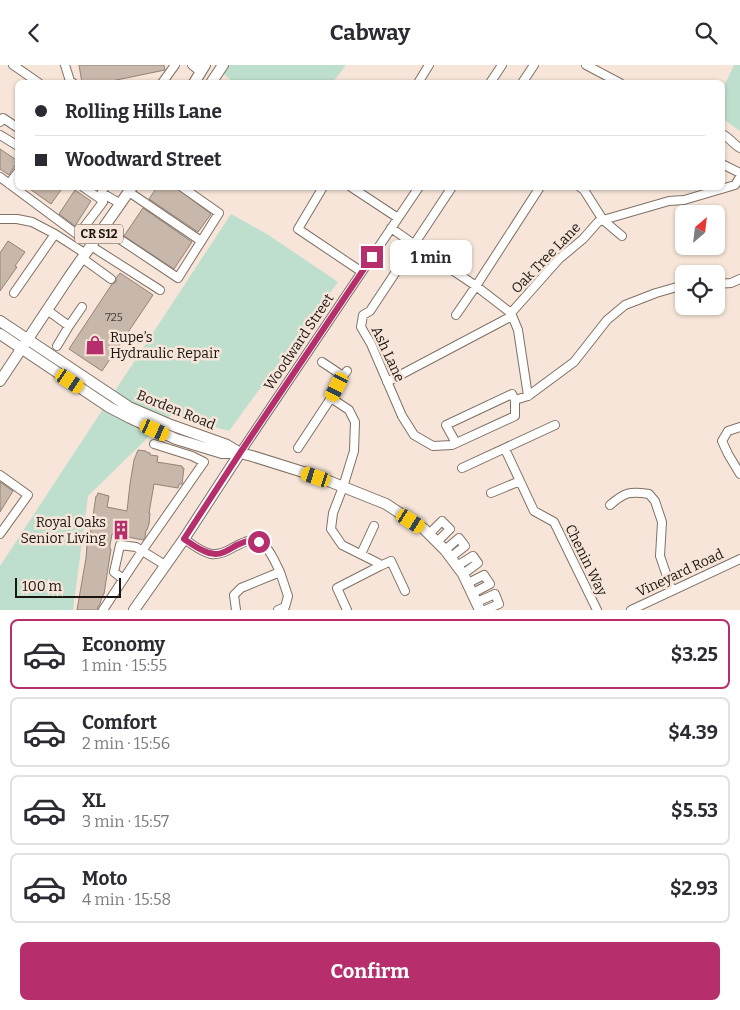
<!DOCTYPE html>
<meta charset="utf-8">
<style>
body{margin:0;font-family:Bitter,serif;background:#f2f2f3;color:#2b2b33;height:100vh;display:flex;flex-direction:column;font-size:19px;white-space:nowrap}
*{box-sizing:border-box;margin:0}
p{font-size:16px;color:#7c7c81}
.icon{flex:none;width:28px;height:28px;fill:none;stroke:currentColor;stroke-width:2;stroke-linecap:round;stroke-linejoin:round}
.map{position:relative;height:545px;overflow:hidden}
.drawer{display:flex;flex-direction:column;background:#fff;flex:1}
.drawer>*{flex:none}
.hud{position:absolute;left:15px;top:15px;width:710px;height:110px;border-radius:8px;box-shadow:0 1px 4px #0004;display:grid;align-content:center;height:110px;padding:0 20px;background:#fff}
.needle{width:32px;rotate:28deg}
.controls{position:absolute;left:675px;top:140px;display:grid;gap:10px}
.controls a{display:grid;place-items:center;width:50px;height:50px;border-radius:8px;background:#fff;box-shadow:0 1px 4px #0004;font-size:25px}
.scale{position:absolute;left:15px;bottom:12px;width:106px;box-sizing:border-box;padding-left:5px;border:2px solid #1a1510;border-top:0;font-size:14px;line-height:18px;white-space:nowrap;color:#1a1510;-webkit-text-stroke:4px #f6e5d8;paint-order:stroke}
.end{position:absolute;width:22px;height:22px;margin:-11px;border:6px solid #b72e6c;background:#fff;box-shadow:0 0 0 2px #fff}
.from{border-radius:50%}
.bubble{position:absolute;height:35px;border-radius:8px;background:#fff;box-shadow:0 1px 4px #0004;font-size:16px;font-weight:700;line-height:35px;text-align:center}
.car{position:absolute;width:15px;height:30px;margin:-15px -8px;border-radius:6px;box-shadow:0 0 4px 1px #0007;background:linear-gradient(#f5c518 24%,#345 0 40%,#f5c518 0 76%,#345 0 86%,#f5c518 0)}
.hud b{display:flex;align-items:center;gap:18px;height:48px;font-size:19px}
.hud b+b{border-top:1px solid #e1e1e2}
.hud i{width:12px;height:12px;background:#2b2b33}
ul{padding:9px 0 0;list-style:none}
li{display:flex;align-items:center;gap:15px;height:70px;margin:0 10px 8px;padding:0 10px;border:2px solid #e1e1e2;border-radius:8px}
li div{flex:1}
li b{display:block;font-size:19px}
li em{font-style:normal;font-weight:700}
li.on{border-color:#b72e6c}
li>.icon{width:45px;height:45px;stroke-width:1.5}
.cta{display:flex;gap:10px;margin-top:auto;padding:10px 20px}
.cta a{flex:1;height:58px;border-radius:8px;background:#b72e6c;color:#fff;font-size:20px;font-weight:700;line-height:58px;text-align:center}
header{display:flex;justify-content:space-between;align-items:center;height:65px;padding:0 20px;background:#fff;font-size:22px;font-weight:700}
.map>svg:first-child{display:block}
</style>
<header><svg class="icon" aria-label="back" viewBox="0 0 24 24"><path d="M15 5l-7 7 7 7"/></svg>Cabway<svg class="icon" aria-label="search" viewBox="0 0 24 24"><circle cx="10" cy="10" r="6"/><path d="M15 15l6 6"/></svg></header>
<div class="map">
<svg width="740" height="545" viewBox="0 0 740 545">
<rect width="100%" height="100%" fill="#f6e5d8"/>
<path fill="#bedfce" d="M 219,0 L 346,0 L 332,18 L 233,17 L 217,3 Z
M 734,0 L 740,0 L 740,66 L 723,54 L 723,23 Z
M 231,149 L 267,169 L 338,217 L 229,366 L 171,350 L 88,431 L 73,545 L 0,545 L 0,501 Z"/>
<path fill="#c8b7ab" stroke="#938378" d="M 79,0 L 164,0 L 165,5 L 102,18 L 82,18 Z
M 0,84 L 18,96 L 9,110 L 0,104 Z
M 27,122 L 57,122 L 61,125 L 51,139 Z
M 157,122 L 175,122 L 211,149 L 198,167 L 149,134 Z
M 75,125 L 91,136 L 75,161 L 59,149 Z
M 143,143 L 192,177 L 174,204 L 124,171 Z
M 8,176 L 25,187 L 15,201 L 17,202 L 0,226 L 0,188 Z
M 120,208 L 153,230 L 102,306 L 69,284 L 112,219 L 116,217 L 116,213 Z
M 138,385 L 146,386 L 146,387 L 150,388 L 150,390 L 158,391 L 157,397 L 182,401 L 182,403 L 184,403 L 182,419 L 179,419 L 178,423 L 154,419 L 149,448 L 150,448 L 149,459 L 147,465 L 146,465 L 145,472 L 143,475 L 112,469 L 110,480 L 110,484 L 111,484 L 104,529 L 103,529 L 103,532 L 102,532 L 100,539 L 98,542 L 97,545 L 77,545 L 86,493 L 87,480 L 88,477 L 89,477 L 96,431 L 97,431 L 98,428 L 109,431 L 107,442 L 127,446 L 130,419 L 134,395 Z
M 0,417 L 13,426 L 0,447 Z"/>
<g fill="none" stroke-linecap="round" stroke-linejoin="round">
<defs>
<path id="minor" d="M 13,0 L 39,18
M 65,0 L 70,16 L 73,18
M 192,0 L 201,7
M 586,0 L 620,18
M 162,18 L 175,0
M 418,18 L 429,0
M 490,18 L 502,0
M 522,18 L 534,0
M 0,57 L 3,53 L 18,63
M 722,69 C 729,72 733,79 740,83
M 0,70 L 18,81
M 722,99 L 740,108
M 0,112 L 78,170 L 103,137 L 99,133
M 9,119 L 18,107
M 83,122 L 99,133 L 104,123 L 103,122
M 323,122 L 298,164 L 362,207
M 351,122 L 398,153
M 452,122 L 370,246 L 363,250 L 361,262 L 371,279 L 402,351 L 414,370 L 433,381 L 452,380 L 515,351 L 515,335 L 528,331 L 574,297 L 607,255 L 625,240 L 656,228 L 684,220
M 580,122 L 584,125 L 603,155 L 622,171
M 129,127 L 201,176
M 102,128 L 121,139
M 0,154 L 17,154 L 32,157 L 55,169
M 103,163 L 178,213 L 219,148 L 182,122
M 391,163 L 415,180 L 476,221 L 511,248 L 518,265 L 528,331
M 91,181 L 160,225
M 82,193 L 111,214
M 716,219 L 731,218 L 740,214
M 14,228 L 55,169 L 86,189
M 47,245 L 69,261 L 82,242
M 511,248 L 559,194 L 583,174 L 598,157 L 603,155 L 669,136 L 684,135 L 735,120 L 740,112
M 456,250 L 476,221 L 540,122
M 57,281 L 69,261
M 322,297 L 343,311
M 347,306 L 343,311 L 331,333 L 349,345 L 355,357 L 354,386 L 343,422 L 333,448 L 331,464 L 342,480 L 378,498 L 380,501 L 391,496 L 405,526
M 387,317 L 512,251
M 740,362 L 728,366 L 722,376 L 728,389 L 740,409
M 456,378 L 446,360 L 512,329 L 515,335
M 298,383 L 331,333
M 505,384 L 534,446 L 554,457 L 597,545
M 240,388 L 419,122
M 462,403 L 555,360
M 0,410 L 28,430 L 0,469
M 491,428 L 520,416
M 610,440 C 625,427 630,426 649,429 L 655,436 L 662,457 L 660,491 L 672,526
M 429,469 L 442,456 L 450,464 L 437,477
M 184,474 C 192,479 201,487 211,489 C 220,490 227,486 234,482 C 237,481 241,478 245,477 C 265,469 273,493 280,507
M 445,485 L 459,473 L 465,481 L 451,492
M 361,489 L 374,461
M 457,501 L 473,491 L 478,498 L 463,509
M 123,514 L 114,507 L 120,480 L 136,482 L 165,500
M 468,518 L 484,510 L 490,519 L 473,528
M 477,537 L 495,529 L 499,539 L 485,545
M 103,545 L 142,486 L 204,397 L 192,391 L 154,379
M 236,545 L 234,530 L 241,523 L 280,507 L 288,531 L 285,542 L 278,545
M 347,545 L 337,523 L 380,501
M 631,545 L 740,494"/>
<path id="major" d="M 194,18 L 205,0
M 211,18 L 223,0
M 0,256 L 129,342 L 171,360 L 227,380 L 240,388 L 252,391 L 316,411 L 386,439 L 424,464 L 445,485 L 463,509 L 480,545
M 0,269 L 109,342 L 130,353 L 176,374 L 222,388 L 240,388
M 0,316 L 69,212 L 132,122
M 134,545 L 184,474 L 240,388"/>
</defs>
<use href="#minor" stroke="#807165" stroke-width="10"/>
<use href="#major" stroke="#807165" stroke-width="12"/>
<use href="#minor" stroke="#fff" stroke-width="8"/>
<use href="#major" stroke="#fff" stroke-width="10"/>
</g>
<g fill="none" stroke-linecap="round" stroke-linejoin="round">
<path stroke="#b72e6c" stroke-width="6" d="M 259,477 C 255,477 251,476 248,476 C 231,479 223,496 204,486 C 197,483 190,478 184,474 L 240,388 L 372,192"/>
</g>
<defs>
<symbol id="shop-bare" viewBox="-9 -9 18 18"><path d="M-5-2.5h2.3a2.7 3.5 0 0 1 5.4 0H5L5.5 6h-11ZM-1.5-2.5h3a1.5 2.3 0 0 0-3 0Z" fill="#b72e6c" stroke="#f6e5d8" stroke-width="2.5" paint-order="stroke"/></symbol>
<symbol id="building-bare" viewBox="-9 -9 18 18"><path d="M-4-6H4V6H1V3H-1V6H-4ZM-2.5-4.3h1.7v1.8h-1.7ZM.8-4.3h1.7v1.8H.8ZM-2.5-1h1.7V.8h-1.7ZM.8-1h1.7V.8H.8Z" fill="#b72e6c" stroke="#f6e5d8" stroke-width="2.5" paint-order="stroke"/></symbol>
</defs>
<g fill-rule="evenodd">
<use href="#shop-bare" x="81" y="266" width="28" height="28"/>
<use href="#building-bare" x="107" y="451" width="28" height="28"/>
</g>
<g text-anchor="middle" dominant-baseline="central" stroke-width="5" stroke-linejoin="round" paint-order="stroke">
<g font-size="11" fill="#463e37">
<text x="114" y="252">725</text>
</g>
<rect fill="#f6e5d8" stroke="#5c534c" stroke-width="1" x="75" y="159.5" width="48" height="19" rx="4"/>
<g font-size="12" font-weight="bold" fill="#1a1510">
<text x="99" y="169">CR S12</text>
</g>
<g font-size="14" fill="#1a1510" stroke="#f6e5d8">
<text transform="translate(546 193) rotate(-46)">Oak Tree Lane</text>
<text transform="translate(299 277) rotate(-56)">Woodward Street</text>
<text transform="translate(388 289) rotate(65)">Ash Lane</text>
<text transform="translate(176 345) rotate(22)">Borden Road</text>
<text transform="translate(586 495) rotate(64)">Chenin Way</text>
<text transform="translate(680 508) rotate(-25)">Vineyard Road</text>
</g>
<g font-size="14" fill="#1a1510" stroke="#f6e5d8" text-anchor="start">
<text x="110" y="272">Rupe’s<tspan x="110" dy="16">Hydraulic Repair</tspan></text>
<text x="106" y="457" text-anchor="end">Royal Oaks<tspan x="106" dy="16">Senior Living</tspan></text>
</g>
</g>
</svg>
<div class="controls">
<a><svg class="needle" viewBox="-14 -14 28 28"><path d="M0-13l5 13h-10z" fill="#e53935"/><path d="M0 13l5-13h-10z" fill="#7c7c81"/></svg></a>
<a><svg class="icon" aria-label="locate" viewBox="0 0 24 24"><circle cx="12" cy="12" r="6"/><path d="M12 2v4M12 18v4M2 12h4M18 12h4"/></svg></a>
</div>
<div class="scale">100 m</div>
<i class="end from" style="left:259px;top:477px"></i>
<i class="end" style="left:372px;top:192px"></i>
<div class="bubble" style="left:390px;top:175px;width:82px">1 min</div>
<i class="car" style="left:70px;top:316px;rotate:124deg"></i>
<i class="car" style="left:337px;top:322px;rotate:207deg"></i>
<i class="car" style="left:155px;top:365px;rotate:114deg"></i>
<i class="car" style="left:316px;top:412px;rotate:288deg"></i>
<i class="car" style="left:411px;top:456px;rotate:123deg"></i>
<div class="hud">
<b><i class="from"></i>Rolling Hills Lane</b>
<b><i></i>Woodward Street</b>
</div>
</div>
<section class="drawer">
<ul>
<li class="on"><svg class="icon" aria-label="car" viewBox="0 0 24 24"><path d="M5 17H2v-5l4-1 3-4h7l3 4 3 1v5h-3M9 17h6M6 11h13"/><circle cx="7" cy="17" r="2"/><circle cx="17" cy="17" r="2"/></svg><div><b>Economy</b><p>1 min · 15:55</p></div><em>$3.25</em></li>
<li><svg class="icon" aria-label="car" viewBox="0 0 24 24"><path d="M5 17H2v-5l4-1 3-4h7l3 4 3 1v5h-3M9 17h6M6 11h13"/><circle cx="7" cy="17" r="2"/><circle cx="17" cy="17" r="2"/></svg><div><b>Comfort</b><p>2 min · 15:56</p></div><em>$4.39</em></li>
<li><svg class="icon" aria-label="car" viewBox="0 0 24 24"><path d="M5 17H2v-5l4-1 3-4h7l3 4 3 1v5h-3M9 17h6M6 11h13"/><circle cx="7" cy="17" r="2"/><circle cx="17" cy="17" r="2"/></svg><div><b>XL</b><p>3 min · 15:57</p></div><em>$5.53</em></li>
<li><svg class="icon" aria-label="car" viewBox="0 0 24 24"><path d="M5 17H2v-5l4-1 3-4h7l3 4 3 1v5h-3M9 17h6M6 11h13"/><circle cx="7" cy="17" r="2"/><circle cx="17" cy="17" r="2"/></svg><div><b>Moto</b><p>4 min · 15:58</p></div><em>$2.93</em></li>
</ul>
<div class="cta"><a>Confirm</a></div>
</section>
